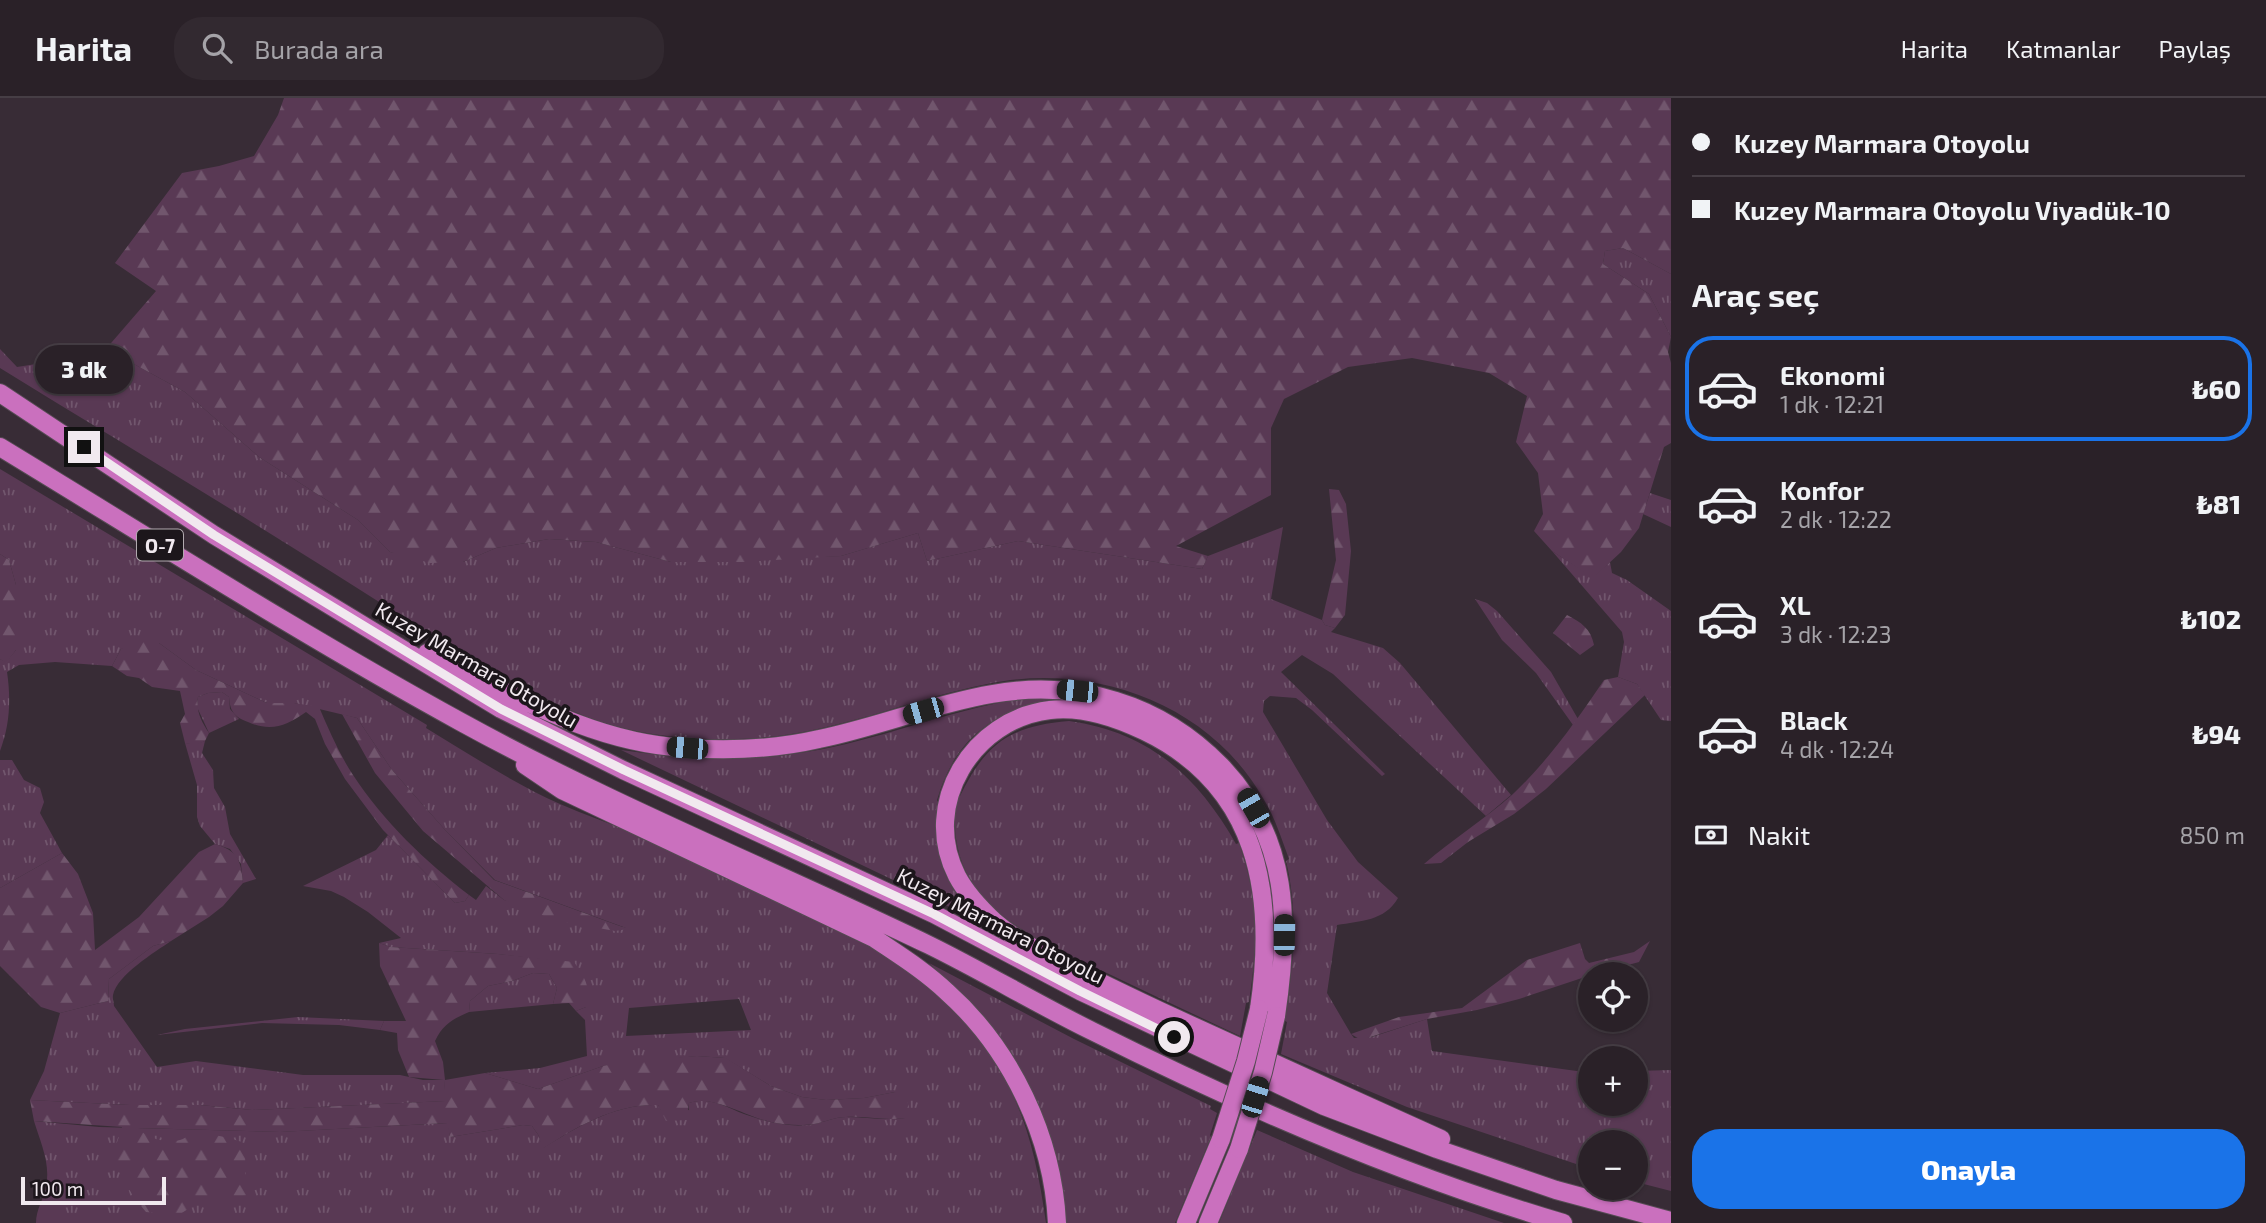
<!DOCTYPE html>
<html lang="tr">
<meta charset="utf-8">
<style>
body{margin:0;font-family:"Exo 2",sans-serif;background:#322930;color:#f1f3f6;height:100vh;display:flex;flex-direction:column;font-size:26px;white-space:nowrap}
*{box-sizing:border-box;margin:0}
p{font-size:23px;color:#a5a3a8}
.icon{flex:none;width:38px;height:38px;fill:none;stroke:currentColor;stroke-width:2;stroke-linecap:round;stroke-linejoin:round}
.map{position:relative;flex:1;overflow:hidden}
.details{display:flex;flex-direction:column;background:#2a2128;width:595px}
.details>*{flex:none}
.banner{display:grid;align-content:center;height:154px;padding:0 21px;background:#2a2128}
.fabs{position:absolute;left:1578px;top:864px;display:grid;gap:14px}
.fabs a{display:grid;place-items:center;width:70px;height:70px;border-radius:50%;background:#2a2128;box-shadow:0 2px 5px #0004,0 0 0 2px #463e45;font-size:35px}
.scale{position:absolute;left:21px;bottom:18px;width:145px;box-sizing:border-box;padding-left:7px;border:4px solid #f1e9ef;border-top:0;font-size:19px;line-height:24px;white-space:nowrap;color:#f1e9ef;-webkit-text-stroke:5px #1c161b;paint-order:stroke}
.end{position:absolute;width:32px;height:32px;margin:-16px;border:9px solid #f1e9ef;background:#111;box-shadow:0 0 0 4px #111}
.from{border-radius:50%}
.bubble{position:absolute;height:49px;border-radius:24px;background:#2a2128;box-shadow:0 2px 5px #0004,0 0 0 2px #463e45;font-size:23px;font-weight:800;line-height:49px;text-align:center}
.car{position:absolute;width:21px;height:42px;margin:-21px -10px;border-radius:9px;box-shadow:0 0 5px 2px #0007;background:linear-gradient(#222 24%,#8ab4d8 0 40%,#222 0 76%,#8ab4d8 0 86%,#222 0)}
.banner b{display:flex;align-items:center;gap:24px;height:66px;font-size:26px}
.banner b+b{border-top:2px solid #463e45}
.banner i{width:18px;height:18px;background:#f1f3f6}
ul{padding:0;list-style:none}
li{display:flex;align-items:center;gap:21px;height:105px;margin:0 14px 10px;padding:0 7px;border:4px solid transparent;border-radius:28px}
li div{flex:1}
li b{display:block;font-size:26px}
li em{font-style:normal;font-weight:800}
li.on{border-color:#1a73e8}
li>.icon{width:63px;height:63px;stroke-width:1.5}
h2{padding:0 21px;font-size:32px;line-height:84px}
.pay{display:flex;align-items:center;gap:18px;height:77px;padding:0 21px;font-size:26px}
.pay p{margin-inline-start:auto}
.primary-button{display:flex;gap:14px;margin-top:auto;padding:14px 21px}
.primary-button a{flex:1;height:80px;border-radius:28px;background:#1a73e8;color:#fff;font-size:28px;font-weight:800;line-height:80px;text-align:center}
header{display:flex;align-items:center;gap:42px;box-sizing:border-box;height:98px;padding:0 35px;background:#2a2128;border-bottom:2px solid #463e45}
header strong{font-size:33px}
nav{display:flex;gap:38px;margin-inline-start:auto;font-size:24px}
.search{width:490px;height:63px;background:#322930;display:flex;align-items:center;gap:18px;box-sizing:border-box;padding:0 24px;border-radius:28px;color:#a5a3a8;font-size:26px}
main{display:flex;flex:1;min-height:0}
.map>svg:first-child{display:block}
</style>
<header>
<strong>Harita</strong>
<div class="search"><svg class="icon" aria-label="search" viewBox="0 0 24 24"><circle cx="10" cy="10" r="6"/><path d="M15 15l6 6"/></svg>Burada ara</div>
<nav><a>Harita</a><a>Katmanlar</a><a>Paylaş</a></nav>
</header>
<main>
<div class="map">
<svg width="1671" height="1125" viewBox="0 0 1671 1125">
<defs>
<pattern id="grass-tufts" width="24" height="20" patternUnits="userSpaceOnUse" patternTransform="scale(1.75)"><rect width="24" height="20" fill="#593954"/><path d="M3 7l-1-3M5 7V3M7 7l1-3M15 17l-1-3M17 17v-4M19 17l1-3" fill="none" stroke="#71566d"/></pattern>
<pattern id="forest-firs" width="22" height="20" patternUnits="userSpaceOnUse" patternTransform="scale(1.75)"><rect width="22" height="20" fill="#593954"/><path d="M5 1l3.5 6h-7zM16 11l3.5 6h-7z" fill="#71566d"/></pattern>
</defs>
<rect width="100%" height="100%" fill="#382c36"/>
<path fill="url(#grass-tufts)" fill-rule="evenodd" d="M 1623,150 L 1671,176 L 1671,239 L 1649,196 L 1603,166 L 1605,153 Z
M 0,251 L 17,269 L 81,259 L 121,259 L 185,294 L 259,359 L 358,422 L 390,454 L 463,464 L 496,450 L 549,441 L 596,444 L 671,464 L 841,458 L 918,435 L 927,463 L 1018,443 L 1202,471 L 1208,458 L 1283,429 L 1271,501 L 1322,522 L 1325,527 L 1335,530 L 1331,534 L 1383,550 L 1400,565 L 1511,697 L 1486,718 L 1333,576 L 1302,557 L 1281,574 L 1385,676 L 1382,678 L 1312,612 L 1296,600 L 1270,598 L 1264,603 L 1263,614 L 1327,722 L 1358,764 L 1398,800 C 1385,823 1360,823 1337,827 L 1327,895 L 1351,936 L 1354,940 L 1372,939 L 1427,921 L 1432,953 L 1591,975 L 1591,1006 L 1636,1006 L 1636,973 L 1671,972 L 1671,1093 L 1636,1084 L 1636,1045 L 1591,1045 L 1591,1071 L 1407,1009 L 1281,956 L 1287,924 L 1285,923 C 1293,869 1299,817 1286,763 L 1289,761 C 1281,740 1275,719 1263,700 C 1208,604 1091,564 987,586 C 916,600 849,629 778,638 C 725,644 667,642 615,628 C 577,618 542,599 507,580 C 448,548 392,512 335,476 C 224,406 112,339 0,270 Z
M 0,371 L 427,627 L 426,630 C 469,656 513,685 560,706 C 585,717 612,726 638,737 C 695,762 751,789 806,816 C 833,830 861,842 887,857 C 913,872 947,904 967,927 C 1020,988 1035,1047 1046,1125 L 36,1125 C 36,1111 44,1101 46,1088 C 51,1066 40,1043 34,1023 L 99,1029 L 279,1034 L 448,1025 L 450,1039 L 523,1027 L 532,1028 L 539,1038 L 543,1050 C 577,1029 616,1005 658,1007 L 663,1015 L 689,1012 L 689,1005 C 711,997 730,1012 750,1018 C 770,1025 793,1030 814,1026 C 825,1024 835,1019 846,1019 C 866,1019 884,1023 905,1020 L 895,994 L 864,1000 L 826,1002 L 802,999 L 771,988 L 725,960 L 697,958 L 603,968 L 538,991 L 485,975 L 540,970 L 587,958 L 585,922 L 576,913 L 586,909 L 574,865 L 498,856 L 391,849 L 379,845 L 401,840 L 368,814 L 344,799 L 331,793 L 303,788 L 376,752 L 388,737 L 455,805 L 465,803 L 469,797 L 476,802 L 486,788 L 504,802 L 626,830 L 495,782 L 446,733 L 392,672 L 357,620 L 294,605 L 267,605 L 196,572 L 159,545 L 121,551 L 112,568 L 55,564 L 19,567 L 7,574 C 11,601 10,627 0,653 L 0,561 L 6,564 L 16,552 L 16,487 L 9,462 L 0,456 ZM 739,901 L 751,932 L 626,938 L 629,910 Z
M 1650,395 L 1671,402 L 1671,429 L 1643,416 Z
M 1552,453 L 1593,479 L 1610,464 L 1612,475 L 1627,482 L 1671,513 L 1671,623 L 1661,622 L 1637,586 L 1618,579 L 1624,544 L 1622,534 Z
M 1475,501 L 1487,505 L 1497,513 L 1551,574 L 1578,621 L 1573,627 L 1536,575 L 1502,542 Z
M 222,594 L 229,599 L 230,611 L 239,621 L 209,635 L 197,609 L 198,599 L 208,595 Z
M 1028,600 L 1053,601 C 992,614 955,641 937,702 L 938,704 C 932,758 943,786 981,824 L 621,652 C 683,661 744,665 806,654 C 882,642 952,610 1028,600 Z
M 1069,623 C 1148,634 1197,677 1236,746 L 1239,745 C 1259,803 1258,845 1249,904 L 1246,905 L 1240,938 C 1196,917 1152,897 1109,876 C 1029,838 940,804 957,698 L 960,698 C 986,645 1010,628 1069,623 Z
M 205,643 L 202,655 L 213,672 L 214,690 L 225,709 L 230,736 L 256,781 L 243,785 L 241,766 L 230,751 L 215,746 L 200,728 L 197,719 L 197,687 L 185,645 L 196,646 Z
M 0,662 L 12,662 L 24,682 L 40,690 L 44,704 L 40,715 L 62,755 L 0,790 Z
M 171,843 C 155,854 117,877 113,897 C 112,900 114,904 114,908 L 157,969 L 196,963 L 303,977 L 400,977 L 423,982 L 444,982 L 446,1003 L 252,1012 L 200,1007 L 130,1007 L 30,1002 L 44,973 L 60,915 L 108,903 L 109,881 L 153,848 Z
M 929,865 L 1074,941 L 1211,1008 L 1210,1011 L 1217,1015 L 1210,1037 L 1211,1039 L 1175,1125 L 1064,1125 C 1055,1086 1049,1043 1035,1005 C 1016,948 971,906 929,865 Z
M 533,875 L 549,876 L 557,890 L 553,906 L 469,914 L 470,903 L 488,888 L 512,883 Z
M 298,919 L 384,923 L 380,932 L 339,927 L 262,925 L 157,937 L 185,931 Z
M 1257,1032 L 1353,1074 L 1504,1125 L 1219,1125 Z"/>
<path fill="url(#forest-firs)" d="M 284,0 L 1671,0 L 1671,176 L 1623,150 L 1605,153 L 1603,166 L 1649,196 L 1671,239 L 1668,254 L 1671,265 L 1671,345 L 1664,349 L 1639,430 L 1621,454 L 1593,480 L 1552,453 L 1534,433 L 1543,416 L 1538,375 L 1516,344 L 1527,298 L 1489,275 L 1412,260 L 1348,269 L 1284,301 L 1271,330 L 1271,397 L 1176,448 L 1208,458 L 1202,471 L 1018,443 L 927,463 L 918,435 L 841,458 L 742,464 L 671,464 L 596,444 L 549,441 L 496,450 L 463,464 L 430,465 L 390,454 L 358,422 L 259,359 L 185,294 L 121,259 L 99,259 L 156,193 L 115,165 L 182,75 L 219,68 L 254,58 L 278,17 Z
M 1329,391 L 1339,392 L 1346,406 L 1351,453 L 1345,517 L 1335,530 L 1325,527 L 1322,522 L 1336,462 Z
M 0,456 L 9,462 L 16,487 L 16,552 L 6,565 L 0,561 Z
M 1567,517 C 1581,524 1591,531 1594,547 L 1580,557 L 1553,535 Z
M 138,543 L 159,545 L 196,572 L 267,605 L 294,605 L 319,609 C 329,632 339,656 353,677 C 383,723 426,764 469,797 L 465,803 L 455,805 L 383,732 L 345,681 L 325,646 L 315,621 L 306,614 C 286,628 271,634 248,624 C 234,619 230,613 229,599 L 222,594 L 208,595 L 198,599 C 196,613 201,623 209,635 L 205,643 L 196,647 L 185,645 L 180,625 L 185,616 L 180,593 L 152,589 L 139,580 L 127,578 L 112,568 L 121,551 Z
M 1618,579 L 1637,586 L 1645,597 L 1546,691 L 1514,716 L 1468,744 L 1441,765 L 1424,766 C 1453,741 1485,721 1513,696 C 1548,663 1577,622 1604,582 Z
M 342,616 L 357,620 L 392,672 L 446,733 L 494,782 L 628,831 L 615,833 L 554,822 L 504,802 L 423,733 L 375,675 Z
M 215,746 C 238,753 241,762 243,785 L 223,808 L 209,819 L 171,843 L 153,848 L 109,881 L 108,903 L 60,915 L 41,909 L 0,868 L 0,790 L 62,755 L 78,776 L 93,815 L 95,852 L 139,819 L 199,754 Z
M 1650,843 L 1639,864 L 1591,877 L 1519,901 L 1477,912 L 1427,921 L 1361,942 L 1351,936 L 1399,919 L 1462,910 L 1527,862 L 1580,845 L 1585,861 L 1589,865 L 1634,854 Z
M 379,845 L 391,849 L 498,856 L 574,864 C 585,879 592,892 586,909 L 576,913 L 569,905 L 553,906 L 557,890 L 549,876 L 533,875 L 512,883 L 488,888 L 470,903 L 469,914 C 453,921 443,926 435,943 L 443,964 L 445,982 L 485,975 L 538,991 L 603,968 L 628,963 L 697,958 L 726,960 L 771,988 L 802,999 L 826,1002 L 864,1000 L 895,994 L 906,998 L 910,1013 L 905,1020 C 883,1023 867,1018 846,1019 C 835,1019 825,1024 814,1026 C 801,1028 784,1027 771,1024 C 746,1019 713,996 689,1005 L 687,1022 L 666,1023 L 658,1007 C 616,1005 576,1029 542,1051 L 539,1038 L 532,1028 L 523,1027 L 450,1039 L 447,1025 L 280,1034 L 138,1030 C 147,1040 166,1046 180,1042 C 184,1041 187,1038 191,1037 C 207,1034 226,1039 242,1044 L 246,1057 L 244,1070 L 250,1097 L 199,1104 L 177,1118 L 146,1114 C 133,1097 113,1074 116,1050 C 116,1044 121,1036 122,1029 L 34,1023 L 30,1002 L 130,1007 L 200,1007 L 252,1012 L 445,1003 L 444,982 L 409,979 L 398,952 L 397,935 L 380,932 L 384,923 L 406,923 L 380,868 Z"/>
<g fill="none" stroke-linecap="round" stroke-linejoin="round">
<defs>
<path id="highway" d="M 0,295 L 214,437 L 501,611 L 623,672 L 934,816 L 1080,893 L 1324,1008 L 1437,1051 L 1556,1092 L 1671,1123
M 0,349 C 153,442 304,538 461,624 C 612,707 773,772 929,847 C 984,874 1037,906 1092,933 C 1244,1009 1401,1077 1563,1125
M 427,555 C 511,595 591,645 686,650 C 731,653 776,651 819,641 C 877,629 933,606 992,596 C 1077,581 1160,605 1221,668 C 1290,740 1290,825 1276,918
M 525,667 L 562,692 L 874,840 C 899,857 925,873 947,894 C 1011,951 1053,1039 1057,1125
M 1259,911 C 1276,796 1259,688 1144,633 C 1115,619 1083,608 1050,612 C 973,621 920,706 957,778 C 966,795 981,811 995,824 C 1011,838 1028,847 1046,857 C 1084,877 1122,895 1160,913 C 1254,956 1347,999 1441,1041
M 1186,1125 L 1221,1041
M 1208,1125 L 1239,1051"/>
</defs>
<use href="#highway" stroke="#564b54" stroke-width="20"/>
<use href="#highway" stroke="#ca70be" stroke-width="18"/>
<defs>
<path id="highway-bridge" d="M 1221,1041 L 1246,963 L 1259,911
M 1239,1051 L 1263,974 L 1276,918"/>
</defs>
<use href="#highway-bridge" stroke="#564b54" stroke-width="20" stroke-linecap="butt"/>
<use href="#highway-bridge" stroke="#ca70be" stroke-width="18"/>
</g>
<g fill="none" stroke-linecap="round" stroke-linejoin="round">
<path stroke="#f1e9ef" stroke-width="9" d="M 84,349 L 214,437 L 501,611 L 624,672 L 934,816 L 1080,893 L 1174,939"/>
</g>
<g text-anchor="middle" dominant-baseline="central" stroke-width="7" stroke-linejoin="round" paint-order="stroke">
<rect fill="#1c161b" stroke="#b1aaaf" stroke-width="2" x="137" y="431.5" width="46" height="31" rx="5"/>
<g font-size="19" font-weight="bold" fill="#f1e9ef">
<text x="160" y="447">O-7</text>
</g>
<g font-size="21" fill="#f1e9ef" stroke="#1c161b">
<text transform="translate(477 566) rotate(30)">Kuzey Marmara Otoyolu</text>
<text transform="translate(1001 827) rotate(27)">Kuzey Marmara Otoyolu</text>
</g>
</g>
</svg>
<div class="fabs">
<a><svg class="icon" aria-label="locate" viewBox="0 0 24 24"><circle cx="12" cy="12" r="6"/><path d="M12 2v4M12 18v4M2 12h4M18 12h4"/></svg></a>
<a>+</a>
<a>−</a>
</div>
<div class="scale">100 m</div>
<i class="end from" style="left:1174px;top:939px"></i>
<i class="end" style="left:84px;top:349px"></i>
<div class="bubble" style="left:35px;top:247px;width:98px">3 dk</div>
<i class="car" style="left:1077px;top:593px;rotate:276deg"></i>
<i class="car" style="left:923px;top:613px;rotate:254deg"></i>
<i class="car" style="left:687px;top:650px;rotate:275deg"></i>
<i class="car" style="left:1253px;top:710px;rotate:330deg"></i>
<i class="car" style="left:1284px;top:837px;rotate:1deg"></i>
<i class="car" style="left:1255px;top:999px;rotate:17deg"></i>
</div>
<section class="details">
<div class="banner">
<b><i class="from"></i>Kuzey Marmara Otoyolu</b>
<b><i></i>Kuzey Marmara Otoyolu Viyadük-10</b>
</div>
<h2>Araç seç</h2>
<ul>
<li class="on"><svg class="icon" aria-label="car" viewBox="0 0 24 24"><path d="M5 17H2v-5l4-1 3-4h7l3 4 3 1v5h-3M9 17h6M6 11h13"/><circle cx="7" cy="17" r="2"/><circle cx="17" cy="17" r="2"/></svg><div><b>Ekonomi</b><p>1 dk · 12:21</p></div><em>₺60</em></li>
<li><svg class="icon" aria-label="car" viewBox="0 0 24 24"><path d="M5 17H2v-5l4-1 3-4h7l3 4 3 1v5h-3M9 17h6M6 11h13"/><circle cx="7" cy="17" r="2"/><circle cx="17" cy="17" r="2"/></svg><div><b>Konfor</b><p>2 dk · 12:22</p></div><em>₺81</em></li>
<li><svg class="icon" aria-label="car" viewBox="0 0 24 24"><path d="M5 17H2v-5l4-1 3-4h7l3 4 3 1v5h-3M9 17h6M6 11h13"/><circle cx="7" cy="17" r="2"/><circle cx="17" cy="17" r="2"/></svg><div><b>XL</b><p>3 dk · 12:23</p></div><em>₺102</em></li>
<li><svg class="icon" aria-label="car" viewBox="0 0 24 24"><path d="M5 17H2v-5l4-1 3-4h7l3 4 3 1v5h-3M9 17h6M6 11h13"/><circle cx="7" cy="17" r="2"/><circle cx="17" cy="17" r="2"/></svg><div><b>Black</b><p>4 dk · 12:24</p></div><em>₺94</em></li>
</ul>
<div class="pay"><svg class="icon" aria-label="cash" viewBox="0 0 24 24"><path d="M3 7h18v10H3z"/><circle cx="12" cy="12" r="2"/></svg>Nakit<p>850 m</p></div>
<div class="primary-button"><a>Onayla</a></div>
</section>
</main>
